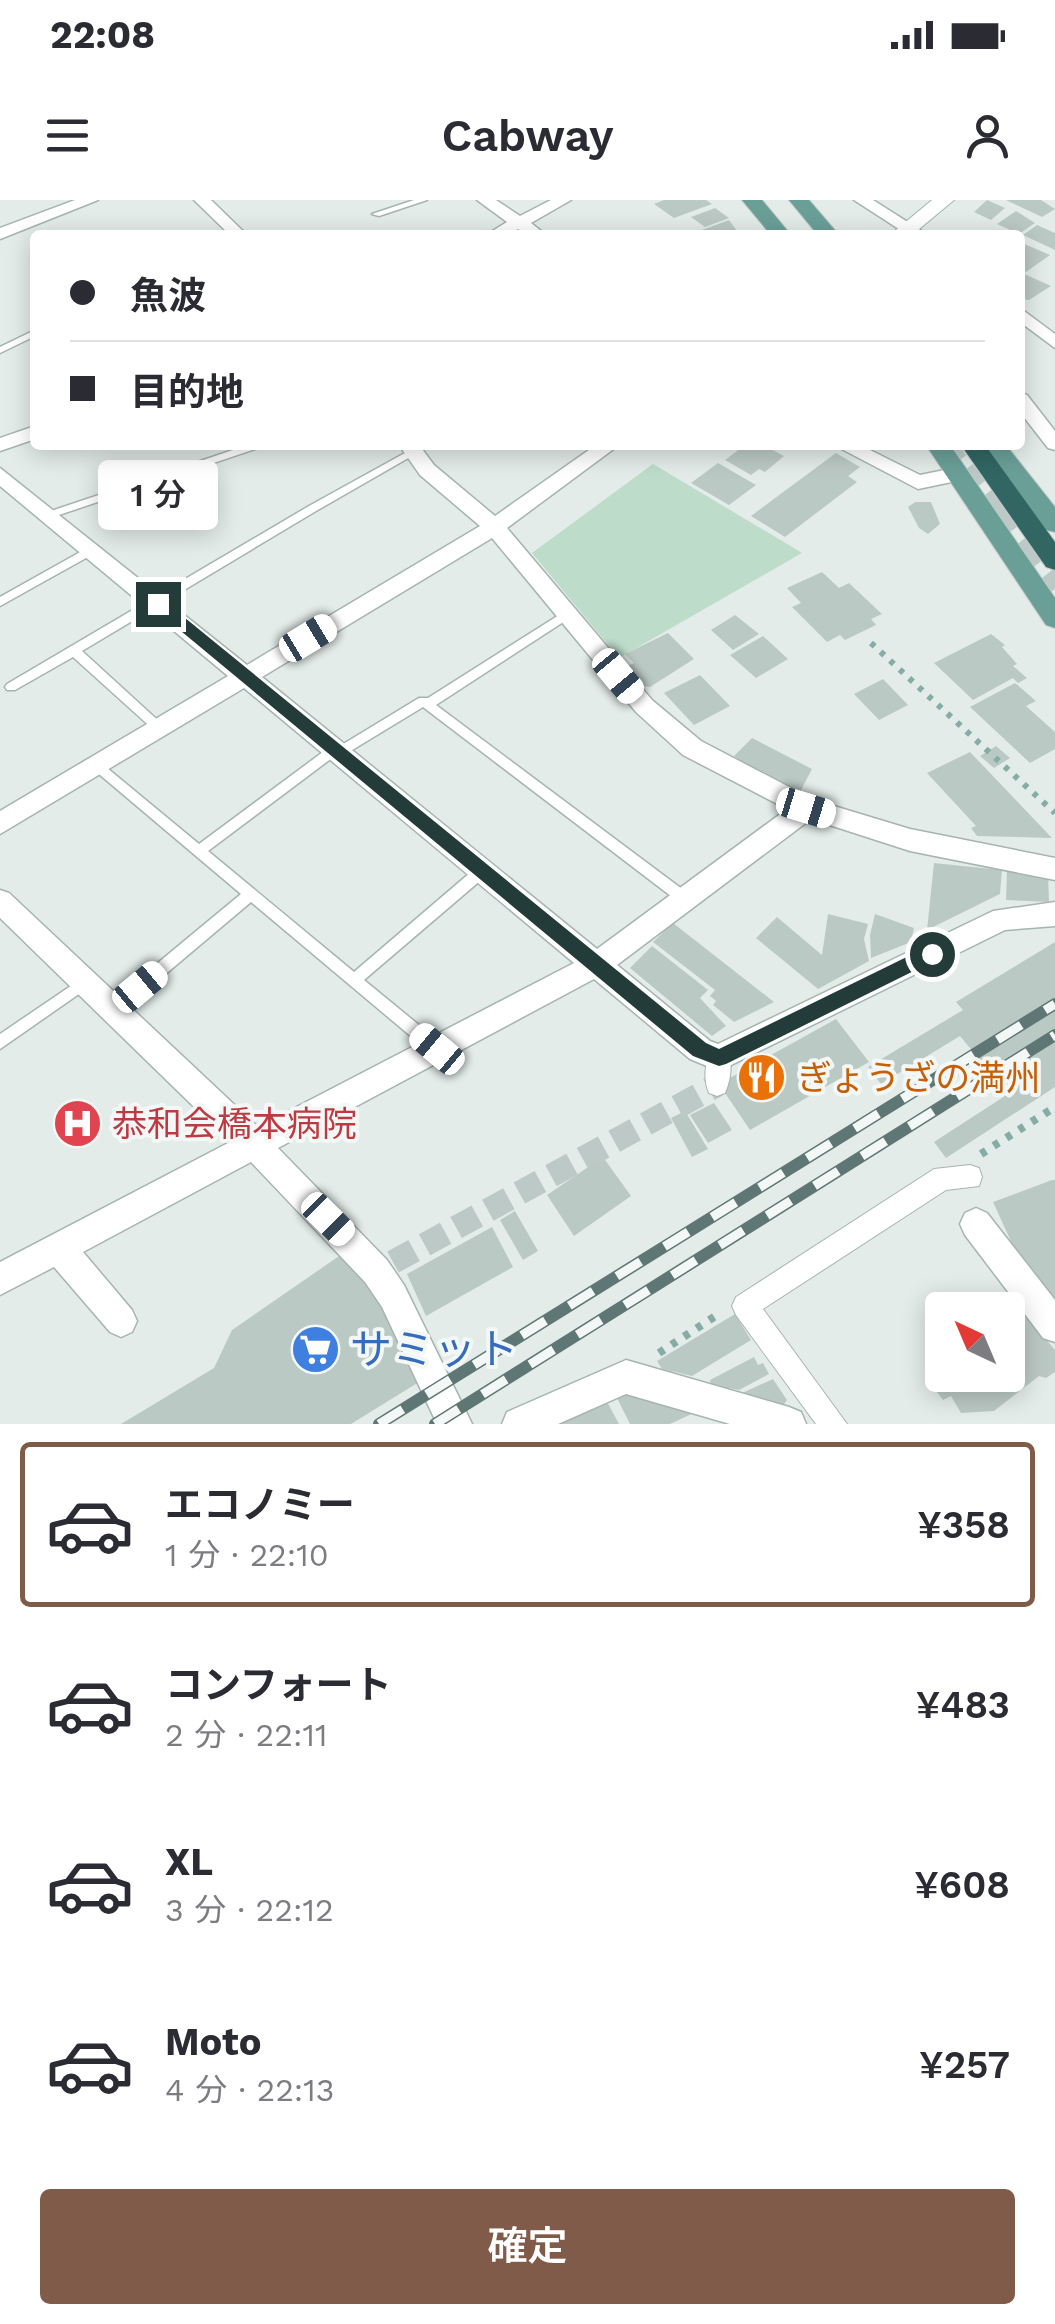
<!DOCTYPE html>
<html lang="ja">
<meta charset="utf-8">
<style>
body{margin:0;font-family:"Work Sans","Noto Sans JP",sans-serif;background:#f2f2f3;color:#2b2b33;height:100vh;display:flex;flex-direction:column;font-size:38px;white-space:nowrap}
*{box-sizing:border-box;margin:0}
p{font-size:32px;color:#7c7c81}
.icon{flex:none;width:55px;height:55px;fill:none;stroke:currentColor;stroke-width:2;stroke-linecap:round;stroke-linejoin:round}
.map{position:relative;height:1224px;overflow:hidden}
.details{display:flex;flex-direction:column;background:#fff;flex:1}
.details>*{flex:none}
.banner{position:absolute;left:30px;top:30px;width:995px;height:220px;border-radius:10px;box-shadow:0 5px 25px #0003;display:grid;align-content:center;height:220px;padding:0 40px;background:#fff}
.needle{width:65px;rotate:316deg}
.tools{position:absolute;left:925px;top:1092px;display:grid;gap:20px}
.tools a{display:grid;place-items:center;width:100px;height:100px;border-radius:10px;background:#fff;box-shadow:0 5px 25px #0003;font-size:50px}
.end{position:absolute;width:45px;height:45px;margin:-22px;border:12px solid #243c39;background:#fff;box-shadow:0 0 0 5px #fff}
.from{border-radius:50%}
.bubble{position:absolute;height:70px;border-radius:10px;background:#fff;box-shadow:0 5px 25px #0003;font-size:32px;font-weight:600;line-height:70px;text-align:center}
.car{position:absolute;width:30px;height:60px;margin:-30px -15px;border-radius:12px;box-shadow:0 0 8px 2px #0007;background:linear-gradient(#fff 24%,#345 0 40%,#fff 0 76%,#345 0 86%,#fff 0)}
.banner b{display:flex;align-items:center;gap:35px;height:95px;font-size:38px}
.banner b+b{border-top:2px solid #e1e1e2}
.banner i{width:25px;height:25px;background:#2b2b33}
ul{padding:18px 0 0;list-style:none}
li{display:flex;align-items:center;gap:30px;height:165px;margin:0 20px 15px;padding:0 20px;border:5px solid transparent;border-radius:10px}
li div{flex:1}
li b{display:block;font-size:38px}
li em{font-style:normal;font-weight:600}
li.current{border-color:#805b49}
li>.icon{width:90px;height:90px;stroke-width:1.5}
.action{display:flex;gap:20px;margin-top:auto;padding:20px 40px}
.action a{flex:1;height:115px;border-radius:10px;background:#805b49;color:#fff;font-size:40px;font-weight:600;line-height:115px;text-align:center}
.status{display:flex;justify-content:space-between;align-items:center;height:70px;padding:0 50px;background:#fff;direction:ltr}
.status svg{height:28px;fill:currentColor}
header{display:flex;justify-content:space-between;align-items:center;height:130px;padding:0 40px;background:#fff;font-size:45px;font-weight:600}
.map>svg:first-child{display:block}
</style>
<div class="status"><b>22:08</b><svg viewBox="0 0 49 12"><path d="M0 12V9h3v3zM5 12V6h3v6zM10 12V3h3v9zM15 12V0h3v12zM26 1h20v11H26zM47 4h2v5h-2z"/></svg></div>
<header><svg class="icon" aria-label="menu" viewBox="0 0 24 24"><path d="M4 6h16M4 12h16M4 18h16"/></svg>Cabway<svg class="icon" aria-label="person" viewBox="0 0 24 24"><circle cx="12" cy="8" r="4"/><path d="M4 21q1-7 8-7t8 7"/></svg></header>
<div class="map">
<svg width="1055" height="1224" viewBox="0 0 1055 1224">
<rect width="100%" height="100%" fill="#e3ece9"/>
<path fill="#bddcc9" d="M 653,264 L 802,353 L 619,458 L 532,353 Z"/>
<path fill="#bbc9c5" d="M 664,0 L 706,0 L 712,4 L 674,18 L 654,4 Z
M 987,0 L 1005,8 L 991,20 L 974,12 Z
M 1006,0 L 1041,0 L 1055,9 L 1042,17 Z
M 715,8 L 729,18 L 705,27 L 691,17 Z
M 1016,11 L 1035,23 L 1019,34 L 997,24 Z
M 729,20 L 740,35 L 711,35 L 702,30 Z
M 1037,25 L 1055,33 L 1055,50 L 1023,35 Z
M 1022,43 L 1050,55 L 1026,72 L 1020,69 Z
M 1020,72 L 1051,86 L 1029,100 L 1020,99 Z
M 745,245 L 763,245 L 784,256 L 765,272 L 759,269 L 751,275 L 725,260 Z
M 836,253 L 860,267 L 848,276 L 857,282 L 785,337 L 751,316 Z
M 718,263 L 756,285 L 729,305 L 691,283 Z
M 915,302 L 931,302 L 940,324 L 928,334 L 919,328 L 908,307 Z
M 822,372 L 839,388 L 849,383 L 882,414 L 871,419 L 876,425 L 845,440 L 840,435 L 827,442 L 792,407 L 801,403 L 787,388 Z
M 735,415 L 759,434 L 733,450 L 711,430 Z
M 668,433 L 694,459 L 650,487 L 644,486 L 626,467 L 634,463 L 625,454 Z
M 991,434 L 1005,445 L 1002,447 L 1017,464 L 1013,466 L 1027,478 L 1018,483 L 1013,478 L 973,500 L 934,463 Z
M 763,436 L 788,459 L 756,478 L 730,455 Z
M 700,475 L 730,506 L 694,525 L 664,493 Z
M 883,479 L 908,505 L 879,520 L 854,494 Z
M 1015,483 L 1036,501 L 1026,506 L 1055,532 L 1055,549 L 1030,563 L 970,507 Z
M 752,538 L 812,569 L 800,592 L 762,576 L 734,556 Z
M 996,546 L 1010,558 L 994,568 L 980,556 Z
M 970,552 L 1052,638 L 977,636 L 971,628 L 976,626 L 927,573 Z
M 934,663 L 1002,670 L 1000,694 L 927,730 Z
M 1007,670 L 1048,674 L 1049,702 L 1006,700 Z
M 828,714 L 868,724 L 864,739 L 869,761 L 818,789 L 756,738 L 777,717 L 822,755 Z
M 875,714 L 914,728 L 911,742 L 871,758 L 870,735 Z
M 673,723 L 774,802 L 734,822 L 713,805 L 716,801 L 710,796 L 715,790 L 653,742 Z
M 1055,742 L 1055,887 L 946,958 L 934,942 L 1008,894 L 960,836 L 881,884 L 868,867 L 963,810 L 956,802 Z
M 652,746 L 708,790 L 700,798 L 726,826 L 712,836 L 630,768 Z
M 836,819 L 869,862 L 750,930 L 719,884 Z
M 714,903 L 732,930 L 708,943 L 690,915 Z
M 685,911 L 708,949 L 692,957 L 671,918 Z
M 603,957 L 631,996 L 574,1036 L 547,995 Z
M 1052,980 L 1055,980 L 1055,1113 L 1030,1083 L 993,1002 Z
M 515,1011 L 538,1051 L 523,1060 L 500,1020 Z
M 492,1027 L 513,1067 L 426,1116 L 407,1074 Z
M 342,1054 L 374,1090 L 419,1182 L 351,1224 L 121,1224 L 214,1168 L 232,1130 Z
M 1010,1096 L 1055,1150 L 1055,1172 L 1046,1178 L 1039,1176 L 994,1211 L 961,1213 L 951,1196 L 943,1200 L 926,1178 L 933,1169 L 928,1165 L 930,1152 L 942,1143 L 942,1175 L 1008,1175 L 1008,1110 L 990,1110 Z
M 735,1114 L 751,1140 L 692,1176 L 662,1169 L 657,1161 Z
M 754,1157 L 758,1165 L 763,1163 L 769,1174 L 739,1190 L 711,1185 L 710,1180 Z
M 773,1179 L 787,1200 L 782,1207 L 740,1194 Z
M 637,1189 L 698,1211 L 670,1224 L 630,1224 L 615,1194 Z
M 606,1200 L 619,1224 L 543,1224 Z"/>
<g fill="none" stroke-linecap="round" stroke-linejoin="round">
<path stroke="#bdc9c6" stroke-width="24" stroke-dasharray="24 12" stroke-linecap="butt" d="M 393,1062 L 717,885"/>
<path stroke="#bdc9c6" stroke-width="21" stroke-dasharray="21 11" stroke-linecap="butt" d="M 945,245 L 996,312"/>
<path stroke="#bdc9c6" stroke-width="28" stroke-dasharray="28 14" stroke-linecap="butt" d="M 994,309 L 1055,389"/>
<defs>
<path id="service" d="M 414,0 L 427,0 L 379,16 L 372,14 Z
M 35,130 L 35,136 L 0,153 L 0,147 Z
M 248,245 L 263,245 L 261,247 L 53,317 L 45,317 L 44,315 L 45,313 Z
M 414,248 L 419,251 L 417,253 L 316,311 L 82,451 L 163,525 L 165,528 L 163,531 L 155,531 L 73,457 L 15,490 L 7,490 L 5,487 L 7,484 L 309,306 Z
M 91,346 L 96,350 L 95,353 L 0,406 L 0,397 Z
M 567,410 L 571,411 L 573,414 L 571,417 L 436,505 L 690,695 L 692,699 L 690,703 L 685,705 L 680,703 L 423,507 L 344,555 L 336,555 L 208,651 L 354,772 L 478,666 L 483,665 L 488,666 L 489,670 L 488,674 L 364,780 L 442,844 L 444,849 L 442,854 L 437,856 L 432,854 L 251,702 L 117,815 L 112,816 L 107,815 L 105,810 L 107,805 L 241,694 L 93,569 L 91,566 L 93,563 L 101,563 L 199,644 L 331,546 L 335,544 L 340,546 L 419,498 L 428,498 Z
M 84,777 L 89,779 L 91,783 L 89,787 L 0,849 L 0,834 Z"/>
<path id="pedestrian" d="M 719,847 L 727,850 C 733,863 731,880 725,893 L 717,896 L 709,893 C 703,880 705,863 711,850 Z
M 970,965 L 979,968 L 982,977 L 979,986 L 946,990 L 763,1109 L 847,1224 L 816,1224 L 736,1115 L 732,1106 L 736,1097 L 934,969 Z"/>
<path id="minor" d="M 75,0 L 98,0 L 0,39 L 0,28 Z
M 194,0 L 211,0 L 247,35 L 230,35 Z
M 477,0 L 496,0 L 520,16 L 551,0 L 571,0 L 531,23 L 546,35 L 527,35 L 518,29 L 507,35 L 486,35 L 507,22 Z
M 854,0 L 873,0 L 928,35 L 908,35 Z
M 1020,108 L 1055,134 L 1055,148 L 1020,122 Z
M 1020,193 L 1027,195 L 1055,231 L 1055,250 L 1048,248 L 1020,212 Z
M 35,226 L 35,239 L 0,251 L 0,238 Z
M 399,245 L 419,245 L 434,265 L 495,316 L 596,245 L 619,245 L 507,328 L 652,500 L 701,541 L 814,600 L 910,629 L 1055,658 L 1055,680 L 910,651 L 811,619 L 617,765 L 710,841 L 718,844 L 993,711 L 1055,702 L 1055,726 L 1005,730 L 719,871 L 690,859 L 594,779 L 278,948 L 387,1060 L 404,1085 L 472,1224 L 437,1224 L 382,1107 L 365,1082 L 251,962 L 83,1052 L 132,1110 L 137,1121 L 132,1132 L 121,1137 L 110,1132 L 54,1067 L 0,1095 L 0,1062 L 230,942 L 0,718 L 0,690 L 9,693 L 258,927 L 574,763 L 244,488 L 0,634 L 0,611 L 228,476 L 0,286 L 0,268 L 247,465 L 480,326 L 420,275 ZM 492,338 L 636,512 L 683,555 L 787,609 L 597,749 L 262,477 Z
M 834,245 L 860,245 L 920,275 L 959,267 L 969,274 L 966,279 L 918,289 Z
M 976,1008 L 987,1013 L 1055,1100 L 1055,1142 L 1043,1138 L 965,1035 L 960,1024 L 965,1013 Z
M 626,1160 L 789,1207 L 801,1212 L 806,1224 L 730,1224 L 626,1194 L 558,1224 L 502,1224 L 507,1212 Z"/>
<path id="secondary" d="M 932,0 L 954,0 L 912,35 L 890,35 Z"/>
<path id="primary" d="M 742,0 L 762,0 L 791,35 L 771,35 Z
M 789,0 L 809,0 L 839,35 L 818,35 Z
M 926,245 L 950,245 L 1055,398 L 1055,428 L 1046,425 Z
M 981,245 L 1006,245 L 1055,307 L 1055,332 L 1046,330 Z"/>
<path id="motorway" d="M 961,245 L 985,245 L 1055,342 L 1055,370 L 1046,367 Z"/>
</defs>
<use href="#service" stroke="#a6b4b1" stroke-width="3"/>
<use href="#pedestrian" stroke="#a6b4b1" stroke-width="2"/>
<use href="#minor" stroke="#a6b4b1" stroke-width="3"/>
<use href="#secondary" stroke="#a2b7b2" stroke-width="2"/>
<use href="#primary" stroke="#c2c8c8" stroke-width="2"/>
<use href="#motorway" stroke="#c2c8c8" stroke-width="2"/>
<path stroke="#85ada6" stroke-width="6" stroke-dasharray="5 8" stroke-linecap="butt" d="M 871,443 L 1055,613"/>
<path stroke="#85ada6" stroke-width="8" stroke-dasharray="6 9" stroke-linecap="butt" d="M 981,954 L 1055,907
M 659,1153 L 720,1113"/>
<use href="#service" fill="#fff" fill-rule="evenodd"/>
<use href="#pedestrian" fill="#fff" fill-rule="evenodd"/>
<use href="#minor" fill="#fff" fill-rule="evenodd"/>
<use href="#secondary" fill="#fff" fill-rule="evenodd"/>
<use href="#primary" fill="#6a9f98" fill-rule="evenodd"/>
<use href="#motorway" fill="#316663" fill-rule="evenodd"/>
<defs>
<path id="rail" d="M 379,1224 L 1055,804
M 435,1224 L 1055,835"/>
</defs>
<use href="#rail" stroke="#5e7774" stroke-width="12"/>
<use href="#rail" stroke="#f3f8f6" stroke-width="9" stroke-dasharray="28" stroke-linecap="butt"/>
</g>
<path fill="#243c39" d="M 152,400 L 163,400 L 706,843 L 719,849 L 925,748 L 932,746 L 940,754 L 938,759 L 726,864 L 719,866 L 693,856 L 152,407 Z"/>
<defs>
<symbol id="restaurant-disc" viewBox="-11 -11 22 22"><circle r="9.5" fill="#e8710a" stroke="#f3f8f6"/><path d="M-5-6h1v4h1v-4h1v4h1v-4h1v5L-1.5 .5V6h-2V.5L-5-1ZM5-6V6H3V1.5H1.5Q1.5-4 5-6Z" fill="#fff"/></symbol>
<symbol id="hospital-disc" viewBox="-11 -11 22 22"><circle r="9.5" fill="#e0444e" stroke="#f3f8f6"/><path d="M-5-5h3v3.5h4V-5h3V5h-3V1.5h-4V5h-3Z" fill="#fff"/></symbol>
<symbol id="supermarket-disc" viewBox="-11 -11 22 22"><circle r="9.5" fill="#3f7fe0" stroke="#f3f8f6"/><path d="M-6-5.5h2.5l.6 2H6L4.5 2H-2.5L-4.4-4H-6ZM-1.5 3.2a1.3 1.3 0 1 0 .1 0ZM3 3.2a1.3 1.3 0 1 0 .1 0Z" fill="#fff"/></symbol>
</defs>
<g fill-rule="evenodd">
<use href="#restaurant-disc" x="734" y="850" width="55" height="55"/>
<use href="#hospital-disc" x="50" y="896" width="55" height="55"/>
<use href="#supermarket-disc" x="288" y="1122" width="55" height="55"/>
</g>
<g text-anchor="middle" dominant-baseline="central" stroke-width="8" stroke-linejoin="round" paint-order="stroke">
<g font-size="35" fill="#c56008" stroke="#f3f8f6" text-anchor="start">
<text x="797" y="878">ぎょうざの満州</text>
</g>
<g font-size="35" fill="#be3a42" stroke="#f3f8f6" text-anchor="start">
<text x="112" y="924">恭和会橋本病院</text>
</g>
<g font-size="42" fill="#366cbe" stroke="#f3f8f6" text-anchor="start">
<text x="350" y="1149">サミット</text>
</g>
</g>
</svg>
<div class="tools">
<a><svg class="needle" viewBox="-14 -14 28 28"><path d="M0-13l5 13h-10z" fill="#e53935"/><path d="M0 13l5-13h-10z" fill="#7c7c81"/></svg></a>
</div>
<i class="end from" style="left:932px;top:754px"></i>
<i class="end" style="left:158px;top:404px"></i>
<div class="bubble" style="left:98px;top:260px;width:120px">1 分</div>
<i class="car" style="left:308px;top:438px;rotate:59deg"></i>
<i class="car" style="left:618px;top:476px;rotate:140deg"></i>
<i class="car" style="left:806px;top:608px;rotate:107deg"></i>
<i class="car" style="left:140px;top:787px;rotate:50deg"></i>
<i class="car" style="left:437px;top:849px;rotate:310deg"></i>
<i class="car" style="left:328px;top:1019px;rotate:135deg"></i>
<div class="banner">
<b><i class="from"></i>魚波</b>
<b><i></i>目的地</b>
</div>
</div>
<section class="details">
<ul>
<li class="current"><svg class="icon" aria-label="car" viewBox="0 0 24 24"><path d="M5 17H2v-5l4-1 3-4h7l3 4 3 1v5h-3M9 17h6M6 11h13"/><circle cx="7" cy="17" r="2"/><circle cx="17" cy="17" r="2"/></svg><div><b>エコノミー</b><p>1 分 · 22:10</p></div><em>¥358</em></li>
<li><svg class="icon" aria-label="car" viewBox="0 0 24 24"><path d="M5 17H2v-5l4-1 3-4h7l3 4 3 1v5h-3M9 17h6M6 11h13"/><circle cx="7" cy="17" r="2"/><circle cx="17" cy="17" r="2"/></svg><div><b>コンフォート</b><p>2 分 · 22:11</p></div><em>¥483</em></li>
<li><svg class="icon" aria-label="car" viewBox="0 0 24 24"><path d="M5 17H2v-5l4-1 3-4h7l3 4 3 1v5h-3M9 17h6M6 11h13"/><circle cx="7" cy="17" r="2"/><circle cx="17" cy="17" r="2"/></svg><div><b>XL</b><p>3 分 · 22:12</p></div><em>¥608</em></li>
<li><svg class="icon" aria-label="car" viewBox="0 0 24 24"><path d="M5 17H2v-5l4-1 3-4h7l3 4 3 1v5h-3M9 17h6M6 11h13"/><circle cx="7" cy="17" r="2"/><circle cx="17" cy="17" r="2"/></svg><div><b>Moto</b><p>4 分 · 22:13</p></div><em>¥257</em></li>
</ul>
<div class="action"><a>確定</a></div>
</section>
